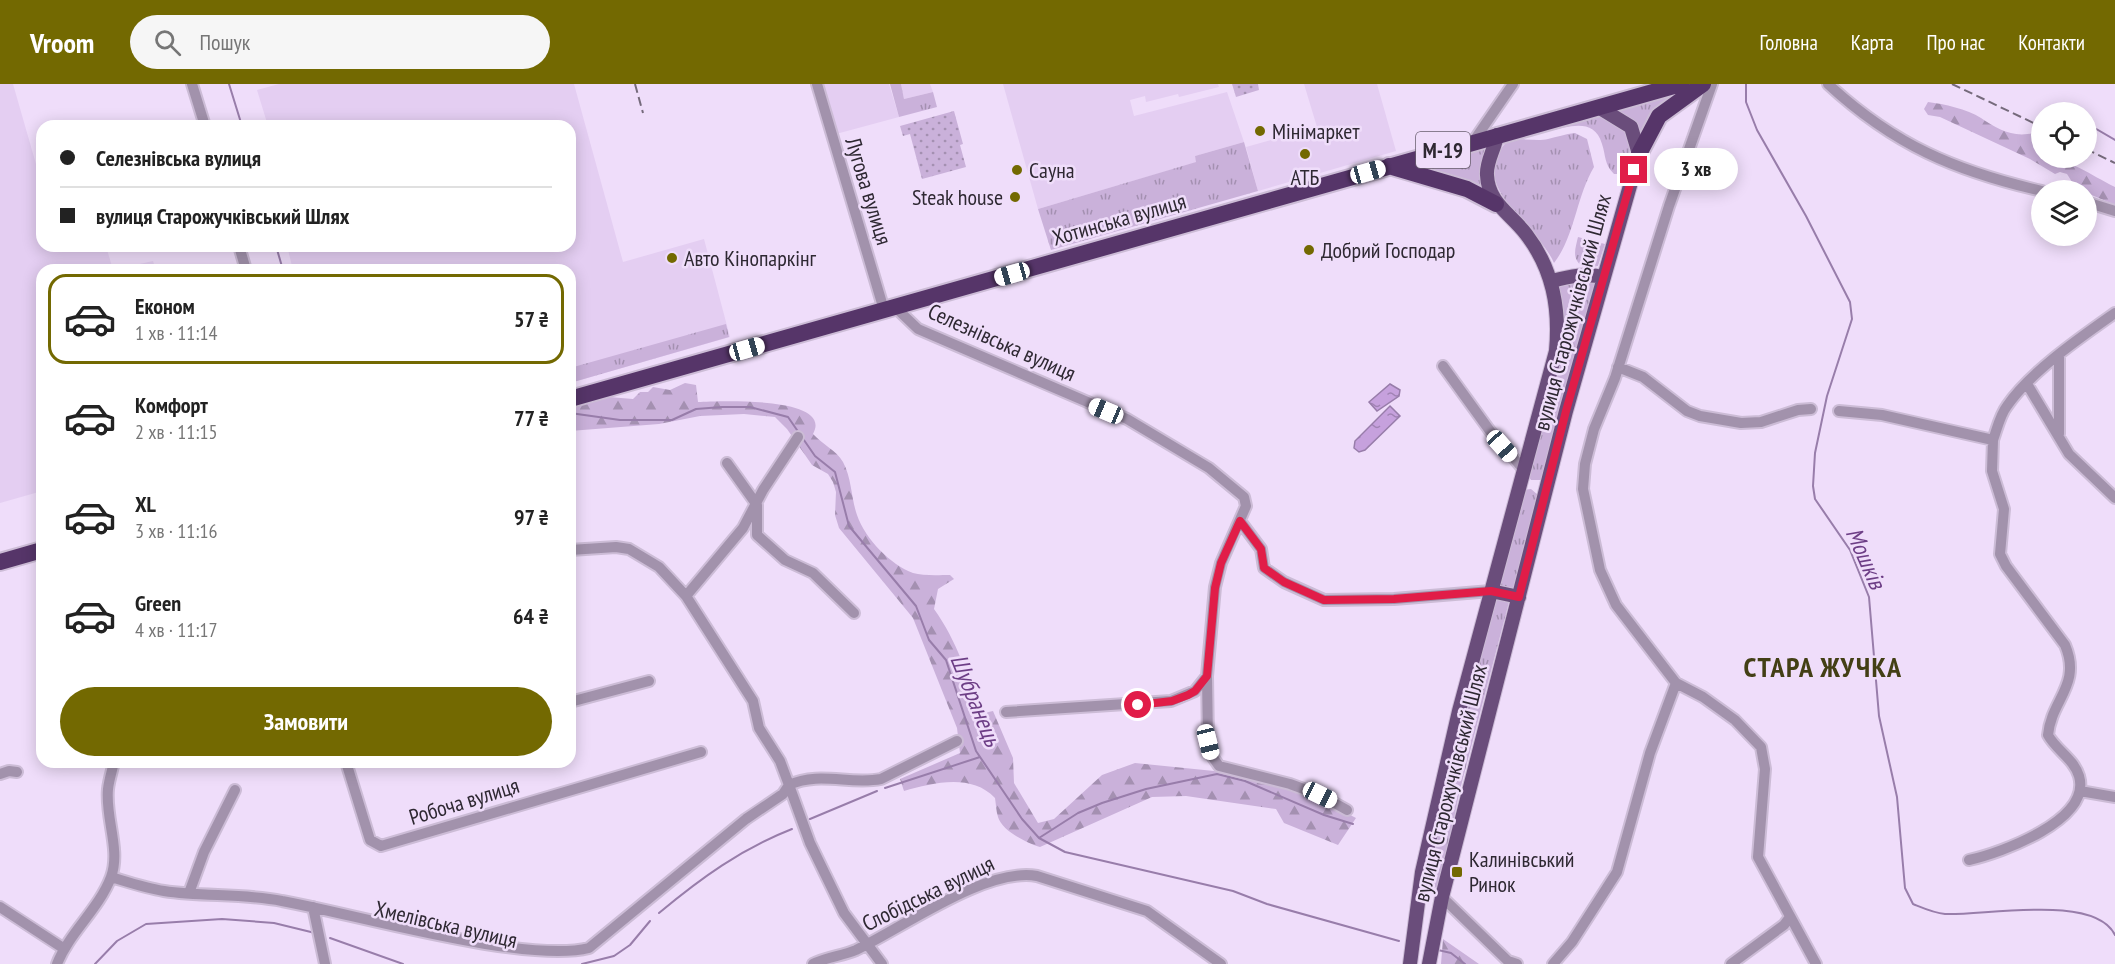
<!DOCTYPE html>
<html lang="uk">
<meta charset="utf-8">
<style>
body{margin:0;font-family:"PT Sans Narrow",sans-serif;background:#f6f6f6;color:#222;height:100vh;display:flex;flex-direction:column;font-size:22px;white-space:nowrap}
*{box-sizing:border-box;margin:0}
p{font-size:20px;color:#767676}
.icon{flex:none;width:33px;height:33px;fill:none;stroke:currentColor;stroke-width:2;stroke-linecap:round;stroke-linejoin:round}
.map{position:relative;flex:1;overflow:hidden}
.side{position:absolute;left:36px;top:180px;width:540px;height:504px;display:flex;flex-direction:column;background:#fff;border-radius:18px;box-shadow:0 3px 15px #0003}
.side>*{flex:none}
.top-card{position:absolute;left:36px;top:36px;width:540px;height:132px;border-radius:18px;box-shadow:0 3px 15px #0003;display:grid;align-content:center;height:132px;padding:0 24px;background:#fff}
.fabs{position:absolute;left:2031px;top:18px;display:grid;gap:12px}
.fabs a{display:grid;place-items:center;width:66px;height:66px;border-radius:50%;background:#fff;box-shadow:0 3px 15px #0003;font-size:30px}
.end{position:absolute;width:27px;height:27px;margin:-14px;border:8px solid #e11d48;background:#fff;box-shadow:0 0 0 3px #fff}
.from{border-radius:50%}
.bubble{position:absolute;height:42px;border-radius:21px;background:#fff;box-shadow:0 3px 15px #0003;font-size:20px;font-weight:800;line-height:42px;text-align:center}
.car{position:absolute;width:18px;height:36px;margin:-18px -9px;border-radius:8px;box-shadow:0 0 4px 2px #0007;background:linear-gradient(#fff 24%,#345 0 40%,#fff 0 76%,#345 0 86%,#fff 0)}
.top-card b{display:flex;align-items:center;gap:21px;height:57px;font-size:22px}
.top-card b+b{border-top:2px solid #e0e0e0}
.top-card i{width:15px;height:15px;background:#222}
ul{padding:10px 0 0;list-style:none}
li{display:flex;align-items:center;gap:18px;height:90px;margin:0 12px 9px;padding:0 12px;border:3px solid transparent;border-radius:18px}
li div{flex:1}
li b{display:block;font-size:22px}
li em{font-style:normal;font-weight:800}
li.selected{border-color:#736901}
li>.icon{width:54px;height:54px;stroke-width:1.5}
.button{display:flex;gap:12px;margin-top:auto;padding:12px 24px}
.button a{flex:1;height:69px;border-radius:36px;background:#736901;color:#fff;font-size:24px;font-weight:800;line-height:69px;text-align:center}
header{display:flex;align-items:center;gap:36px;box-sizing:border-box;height:84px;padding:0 30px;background:#736901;color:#fff}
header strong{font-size:28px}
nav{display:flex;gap:33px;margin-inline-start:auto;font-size:21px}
.search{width:420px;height:54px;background:#f6f6f6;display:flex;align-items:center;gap:15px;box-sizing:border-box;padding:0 21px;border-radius:33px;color:#767676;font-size:22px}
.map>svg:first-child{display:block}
</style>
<header>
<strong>Vroom</strong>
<div class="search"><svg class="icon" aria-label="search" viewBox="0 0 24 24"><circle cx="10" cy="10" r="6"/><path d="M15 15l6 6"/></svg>Пошук</div>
<nav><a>Головна</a><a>Карта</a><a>Про нас</a><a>Контакти</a></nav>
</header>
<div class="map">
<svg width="2115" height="880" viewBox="0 0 2115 880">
<defs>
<pattern id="grass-tufts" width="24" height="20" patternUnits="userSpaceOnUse" patternTransform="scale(1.5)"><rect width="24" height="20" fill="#cab1da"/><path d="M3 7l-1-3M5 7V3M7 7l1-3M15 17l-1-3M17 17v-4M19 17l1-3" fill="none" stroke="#a490b1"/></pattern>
<pattern id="forest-firs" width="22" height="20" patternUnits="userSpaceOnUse" patternTransform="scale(1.5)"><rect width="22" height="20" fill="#cab1da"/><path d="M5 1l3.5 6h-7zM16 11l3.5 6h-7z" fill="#a490b1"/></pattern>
<pattern id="park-dots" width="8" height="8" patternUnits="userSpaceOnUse" patternTransform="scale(1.5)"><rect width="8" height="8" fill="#cab1da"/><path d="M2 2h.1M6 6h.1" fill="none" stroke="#a490b1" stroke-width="1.8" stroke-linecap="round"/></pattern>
<pattern id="water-ripples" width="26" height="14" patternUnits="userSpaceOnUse" patternTransform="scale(1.5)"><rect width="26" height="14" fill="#c6a1dd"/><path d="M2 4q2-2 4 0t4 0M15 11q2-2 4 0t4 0" fill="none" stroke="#a183b4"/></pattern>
</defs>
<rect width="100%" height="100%" fill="#efddfa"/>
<path fill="#e4cef2" d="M 0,0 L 13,0 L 42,101 L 42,162 L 106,162 L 113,186 L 153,177 L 156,186 L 42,186 L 42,407 L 0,419 Z
M 279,0 L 574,0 L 623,178 L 704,155 L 730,253 L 570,299 L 570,186 L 293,186 L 287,162 L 570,162 L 570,42 L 268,42 L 257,6 Z
M 821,0 L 889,0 L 899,33 L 836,50 Z
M 901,0 L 930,0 L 933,8 L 904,15 Z
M 1003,0 L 1218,0 L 1219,3 L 1179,13 L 1178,10 L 1146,18 L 1145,12 L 1130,16 L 1134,32 L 1227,8 L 1244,58 L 1195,72 L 1197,78 L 1038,125 Z
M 1304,0 L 1377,0 L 1396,67 L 1258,107 L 1246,63 L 1317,43 Z"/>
<path fill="url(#grass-tufts)" d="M 890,0 L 901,0 L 904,15 L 933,8 L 937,23 L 899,33 Z
M 1681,8 L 1640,54 L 1615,26 Z
M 1600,31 C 1633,45 1636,57 1626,90 L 1614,90 C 1604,80 1606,72 1602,60 C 1594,33 1569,43 1549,47 L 1547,45 Z
M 1575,49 L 1587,55 L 1594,83 C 1576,113 1575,152 1554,179 C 1539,144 1477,108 1498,70 C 1501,65 1504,58 1511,57 C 1522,53 1536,58 1548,55 C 1557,53 1565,50 1575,49 Z
M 1244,58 L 1258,107 L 1051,166 L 1038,125 L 1196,78 L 1195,72 Z
M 1487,64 L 1481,84 L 1486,109 L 1455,93 L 1422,83 Z
M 1578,153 L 1605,160 L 1598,182 L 1585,184 C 1571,176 1575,166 1578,153 Z
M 1593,196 L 1595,198 L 1542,396 L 1531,396 L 1527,390 L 1546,318 L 1558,203 Z
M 726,240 L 729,253 L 570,299 L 570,284 Z
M 1531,405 L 1538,411 L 1513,505 L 1497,501 L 1522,406 Z
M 1494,514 L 1506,515 L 1509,518 L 1460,706 L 1440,801 L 1431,806 L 1426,803 L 1435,741 Z"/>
<path fill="url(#forest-firs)" d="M 1928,18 C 1944,20 1967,25 1981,34 C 1997,45 2013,54 2033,49 L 2041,54 L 2042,74 C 2070,74 2090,91 2115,103 L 2115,121 L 2087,109 L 2086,106 L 2077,106 L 2067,90 L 2060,88 L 2055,90 L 2030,75 L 1940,33 L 1928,31 L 1924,25 Z
M 685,299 L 696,301 L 698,318 C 720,317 834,312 813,350 C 823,361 836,366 843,378 C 852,395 851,414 857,431 C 865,455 891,481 913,489 C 923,492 939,491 950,491 L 954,495 L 938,505 L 934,525 C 957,557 968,592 980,630 L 993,627 L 1013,674 L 1014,699 L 1038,739 L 1054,735 L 1102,691 L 1135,679 L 1214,687 L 1270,698 L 1315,713 L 1356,734 L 1338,761 L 1284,739 L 1276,725 L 1186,712 L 1152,713 L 1040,763 C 1027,759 1002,747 998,733 C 996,727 996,720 995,714 C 971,689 933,699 904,707 L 900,695 L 960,669 L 957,644 L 913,534 L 839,444 L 835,431 L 836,408 L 833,398 L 828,390 L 812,381 L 787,345 L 775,333 L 744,330 L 700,332 L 659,340 L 570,347 L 570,320 L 597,312 L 633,315 L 640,308 L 648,308 L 653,303 L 670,306 Z
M 1443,855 L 1479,880 L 1441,880 Z"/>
<path fill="url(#park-dots)" d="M 1232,0 L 1258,0 L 1259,6 L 1236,13 Z
M 954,27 L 963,60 L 960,61 L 966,83 L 922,95 L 910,50 L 903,52 L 900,42 Z"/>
<path fill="url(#water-ripples)" stroke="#987daa" stroke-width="1.5" d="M 1390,300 L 1400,306 L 1399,312 L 1377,327 L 1369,318 Z
M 1390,322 L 1400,332 L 1365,366 L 1359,368 L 1354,364 L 1355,357 Z"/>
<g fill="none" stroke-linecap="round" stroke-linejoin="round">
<path stroke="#987daa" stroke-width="2" d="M 229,0 L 242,42
M 1746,0 L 1746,18 L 1757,46 L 1806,132 L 1850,218 L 1852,235 L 1827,312 L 1815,369 L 1813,402 L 1815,415 L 1850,466 L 1869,513 L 1879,632 L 1897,713 L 1905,804 L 1913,820 C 1923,824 1934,829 1945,830 C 1983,832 2095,809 2115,851
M 2086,39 L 2115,56
M 276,162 L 283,186
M 570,329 L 620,336 L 672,336 L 696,325 L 722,323 L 750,323 L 788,333 L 815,372 L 835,388 L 849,442 L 916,522 L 929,556 L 946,576 L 976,667 L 1022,735 L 1039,754 L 1065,768 L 1233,807 L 1267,820 L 1399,857
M 885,704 L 980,673
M 810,735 L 877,707
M 1039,754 L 1078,729 L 1102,719 L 1146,705 L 1217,690 L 1245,697 L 1324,731 L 1353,740
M 659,829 C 701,794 741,765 792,745
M 330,854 L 403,880
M 1438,866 L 1451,869 L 1465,880
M 95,880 L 117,857 L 146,840 L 222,835 L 274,839 L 315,849
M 582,880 L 614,872 L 630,861 L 650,837"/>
<defs>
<path id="minor" d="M 192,0 L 205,42
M 817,0 L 884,226
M 1712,0 L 1669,122 L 1615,294 L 1594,345 L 1585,380 L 1583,405 L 1600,486 L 1616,521 L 1676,599 L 1703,613 L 1735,636 L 1761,663 L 1765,685 L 1758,773 L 1816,880
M 1828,0 C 1894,61 1955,87 2042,107
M 1473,58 L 1513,0
M 2086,118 L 2115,127
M 239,162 L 246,186
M 895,223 L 918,245 L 1127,335 L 1209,384 L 1244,413 L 1246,422 L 1221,479 L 1215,503 L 1207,592 L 1208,658 L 1212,672 L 1219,682 L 1290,700 L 1320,711 L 1347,726
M 1443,282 L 1490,347 L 1524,386
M 1618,283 L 1643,293 L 1687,327 L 1700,332 L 1741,339 L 1761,338 L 1798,326 L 1811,325
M 2027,300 L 2069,370 L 2115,414
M 1839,327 L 1882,331 L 1993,356 L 1992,387 L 2004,425 L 2000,470 L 2006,482 L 2065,561 C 2082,601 2051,616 2048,651 C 2056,666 2074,675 2079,692 C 2092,736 2001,769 1969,776
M 2059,350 L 2059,271
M 1993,356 C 1997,345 2000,331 2007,322 C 2030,288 2081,253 2115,229
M 727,379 L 757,421 L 757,451 L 785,476 L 813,489 L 854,529
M 1240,437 L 1261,465 L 1264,484 L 1284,498 L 1324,516 L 1394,515 L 1491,507
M 570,466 L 616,463 L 629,465 L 659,483 L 686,512 L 753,617 L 759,644 L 780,677 L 789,701 C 819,687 850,701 881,695 L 957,657
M 686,512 L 743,444 L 763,406 L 798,353
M 570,618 L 649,597
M 1006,628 L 1171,617 L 1195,607 L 1207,592
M 346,678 L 370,756 L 381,762 L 701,668
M 0,690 L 9,687 L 17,688
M 789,701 L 810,759 L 844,829 L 882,880
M 2080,707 L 2115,713
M 111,793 C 128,798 146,804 164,807 C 203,813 243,809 282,817 C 354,830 526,880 589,864 L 746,735 L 783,710 L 789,701
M 189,809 L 204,768 L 235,706
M 1442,813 L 1508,877 L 1517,880
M 0,823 L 63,864
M 313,823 L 325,880
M 57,880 C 69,849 99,825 111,793 C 121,766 105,734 108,705 C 109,696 112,687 114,678
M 813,880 C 826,873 842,872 856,866 C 904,843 986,783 1037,792 L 1147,827 L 1221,880
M 1553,880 L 1572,858 L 1617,788 L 1650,669 L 1676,599
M 1731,880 L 1784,841 L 1790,833"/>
<path id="major" d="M 1552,197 C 1571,192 1585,189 1604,193
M 1491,507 L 1519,513
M 1410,880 L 1422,788 L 1459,627 L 1556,267 C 1560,224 1553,185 1526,150 C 1511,130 1488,119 1487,91 C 1486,77 1495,65 1497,51
M 1429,880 L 1442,813 L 1566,327 L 1639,70 L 1631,43 L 1600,24"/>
<path id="highway" d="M 1639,70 L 1659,32 L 1703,0
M 1389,82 L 1467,105 L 1496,120
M 570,315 L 1681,0
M 0,478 L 42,466"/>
</defs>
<use href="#minor" stroke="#ccbcd6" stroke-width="14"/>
<use href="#major" stroke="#ccbcd6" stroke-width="16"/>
<use href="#highway" stroke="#ccbcd6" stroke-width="20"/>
<use href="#minor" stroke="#a292ac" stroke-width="10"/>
<use href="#major" stroke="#6a4d7b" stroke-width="14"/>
<use href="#highway" stroke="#563569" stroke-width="16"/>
<path stroke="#756a7b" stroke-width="2" stroke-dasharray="9 4.5" stroke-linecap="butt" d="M 635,0 L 643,29
M 1952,0 L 2042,43
M 2086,65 L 2115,79"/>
</g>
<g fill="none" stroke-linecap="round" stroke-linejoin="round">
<path stroke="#e11d48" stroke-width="8" d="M 1138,621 L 1172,617 L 1188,611 L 1195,607 L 1207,592 L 1215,504 L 1221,479 L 1240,437 L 1261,465 L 1264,484 L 1284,498 L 1324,516 L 1394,515 L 1491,507 L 1519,513 L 1566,327 L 1634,86"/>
</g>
<g fill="#736901" stroke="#efddfa" stroke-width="2">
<circle cx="1260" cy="47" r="6"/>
<circle cx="1305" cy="70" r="6"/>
<circle cx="1017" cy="86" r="6"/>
<circle cx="1015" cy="113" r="6"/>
<circle cx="1309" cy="166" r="6"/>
<circle cx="672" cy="174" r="6"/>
<rect x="1451" y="782" width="12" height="12" rx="3"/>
</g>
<g text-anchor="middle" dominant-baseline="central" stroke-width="5" stroke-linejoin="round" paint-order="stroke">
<rect fill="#efddfa" stroke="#685e6e" stroke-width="1.5" x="1416" y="48" width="54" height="36" rx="4.5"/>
<g font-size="21" font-weight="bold" fill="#2e2832">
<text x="1443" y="66">М-19</text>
</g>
<g font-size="22" fill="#2e2832" stroke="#efddfa" text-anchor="start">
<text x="1272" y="47">Мінімаркет</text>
<text x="1029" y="86">Сауна</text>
<text x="1305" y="93" text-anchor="middle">АТБ</text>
<text x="1003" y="113" text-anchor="end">Steak house</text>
<text x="1321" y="166">Добрий Господар</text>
<text x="684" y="174">Авто Кінопаркінг</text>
<text x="1469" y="775">Калинівський<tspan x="1469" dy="25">Ринок</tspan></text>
</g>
<g font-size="22" fill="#2e2832" stroke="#efddfa">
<text transform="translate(869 107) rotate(73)">Лугова вулиця</text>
<text transform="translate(1119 135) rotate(-16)">Хотинська вулиця</text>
<text transform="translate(1572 228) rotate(-75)">вулиця Старожучківський Шлях</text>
<text transform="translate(1002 258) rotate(24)">Селезнівська вулиця</text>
<text transform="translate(1450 699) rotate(-76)">вулиця Старожучківський Шлях</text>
<text transform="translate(464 717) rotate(-17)">Робоча вулиця</text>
<text transform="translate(928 809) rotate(-26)">Слобідська вулиця</text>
<text transform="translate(446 840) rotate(13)">Хмелівська вулиця</text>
</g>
<g font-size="24" font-style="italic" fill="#6d3e86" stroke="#efddfa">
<text transform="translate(1866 474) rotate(66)">Мошків</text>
<text transform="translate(976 616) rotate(68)">Шубранець</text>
</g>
<g font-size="28" font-weight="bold" letter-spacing="1.5" fill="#433f15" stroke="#efddfa">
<text x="1823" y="582">СТАРА ЖУЧКА</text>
</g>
</g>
</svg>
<div class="fabs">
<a><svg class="icon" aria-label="locate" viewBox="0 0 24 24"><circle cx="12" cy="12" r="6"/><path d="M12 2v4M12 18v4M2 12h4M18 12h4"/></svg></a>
<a><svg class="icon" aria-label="layers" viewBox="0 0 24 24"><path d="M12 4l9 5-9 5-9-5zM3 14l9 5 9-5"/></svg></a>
</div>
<i class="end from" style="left:1138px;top:621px"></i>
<i class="end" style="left:1634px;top:86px"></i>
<div class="bubble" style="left:1654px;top:64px;width:84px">3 хв</div>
<i class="car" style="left:1368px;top:88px;rotate:74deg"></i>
<i class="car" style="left:1012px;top:190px;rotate:254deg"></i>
<i class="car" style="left:747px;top:265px;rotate:74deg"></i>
<i class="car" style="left:1106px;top:327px;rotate:293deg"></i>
<i class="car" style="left:1502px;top:362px;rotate:138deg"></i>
<i class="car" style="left:1208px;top:658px;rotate:166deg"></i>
<i class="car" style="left:1320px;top:711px;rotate:116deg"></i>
<div class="top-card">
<b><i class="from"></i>Селезнівська вулиця</b>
<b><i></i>вулиця Старожучківський Шлях</b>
</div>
<section class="side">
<ul>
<li class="selected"><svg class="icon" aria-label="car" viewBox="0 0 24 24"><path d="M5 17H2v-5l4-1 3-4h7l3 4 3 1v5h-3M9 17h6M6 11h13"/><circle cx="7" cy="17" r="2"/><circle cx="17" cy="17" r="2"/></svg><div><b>Економ</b><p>1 хв · 11:14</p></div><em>57 ₴</em></li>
<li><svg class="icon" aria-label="car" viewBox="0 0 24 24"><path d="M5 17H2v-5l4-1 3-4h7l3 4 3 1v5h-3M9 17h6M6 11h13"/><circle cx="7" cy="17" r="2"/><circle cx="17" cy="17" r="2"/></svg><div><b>Комфорт</b><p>2 хв · 11:15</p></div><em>77 ₴</em></li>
<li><svg class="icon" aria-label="car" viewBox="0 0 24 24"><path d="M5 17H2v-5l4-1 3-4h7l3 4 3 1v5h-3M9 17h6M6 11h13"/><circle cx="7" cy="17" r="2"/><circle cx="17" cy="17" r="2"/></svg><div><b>XL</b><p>3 хв · 11:16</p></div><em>97 ₴</em></li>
<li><svg class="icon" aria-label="car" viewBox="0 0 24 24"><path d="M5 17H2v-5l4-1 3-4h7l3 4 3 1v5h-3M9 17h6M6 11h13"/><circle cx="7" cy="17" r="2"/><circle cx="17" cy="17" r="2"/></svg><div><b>Green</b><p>4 хв · 11:17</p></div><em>64 ₴</em></li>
</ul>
<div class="button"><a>Замовити</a></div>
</section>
</div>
